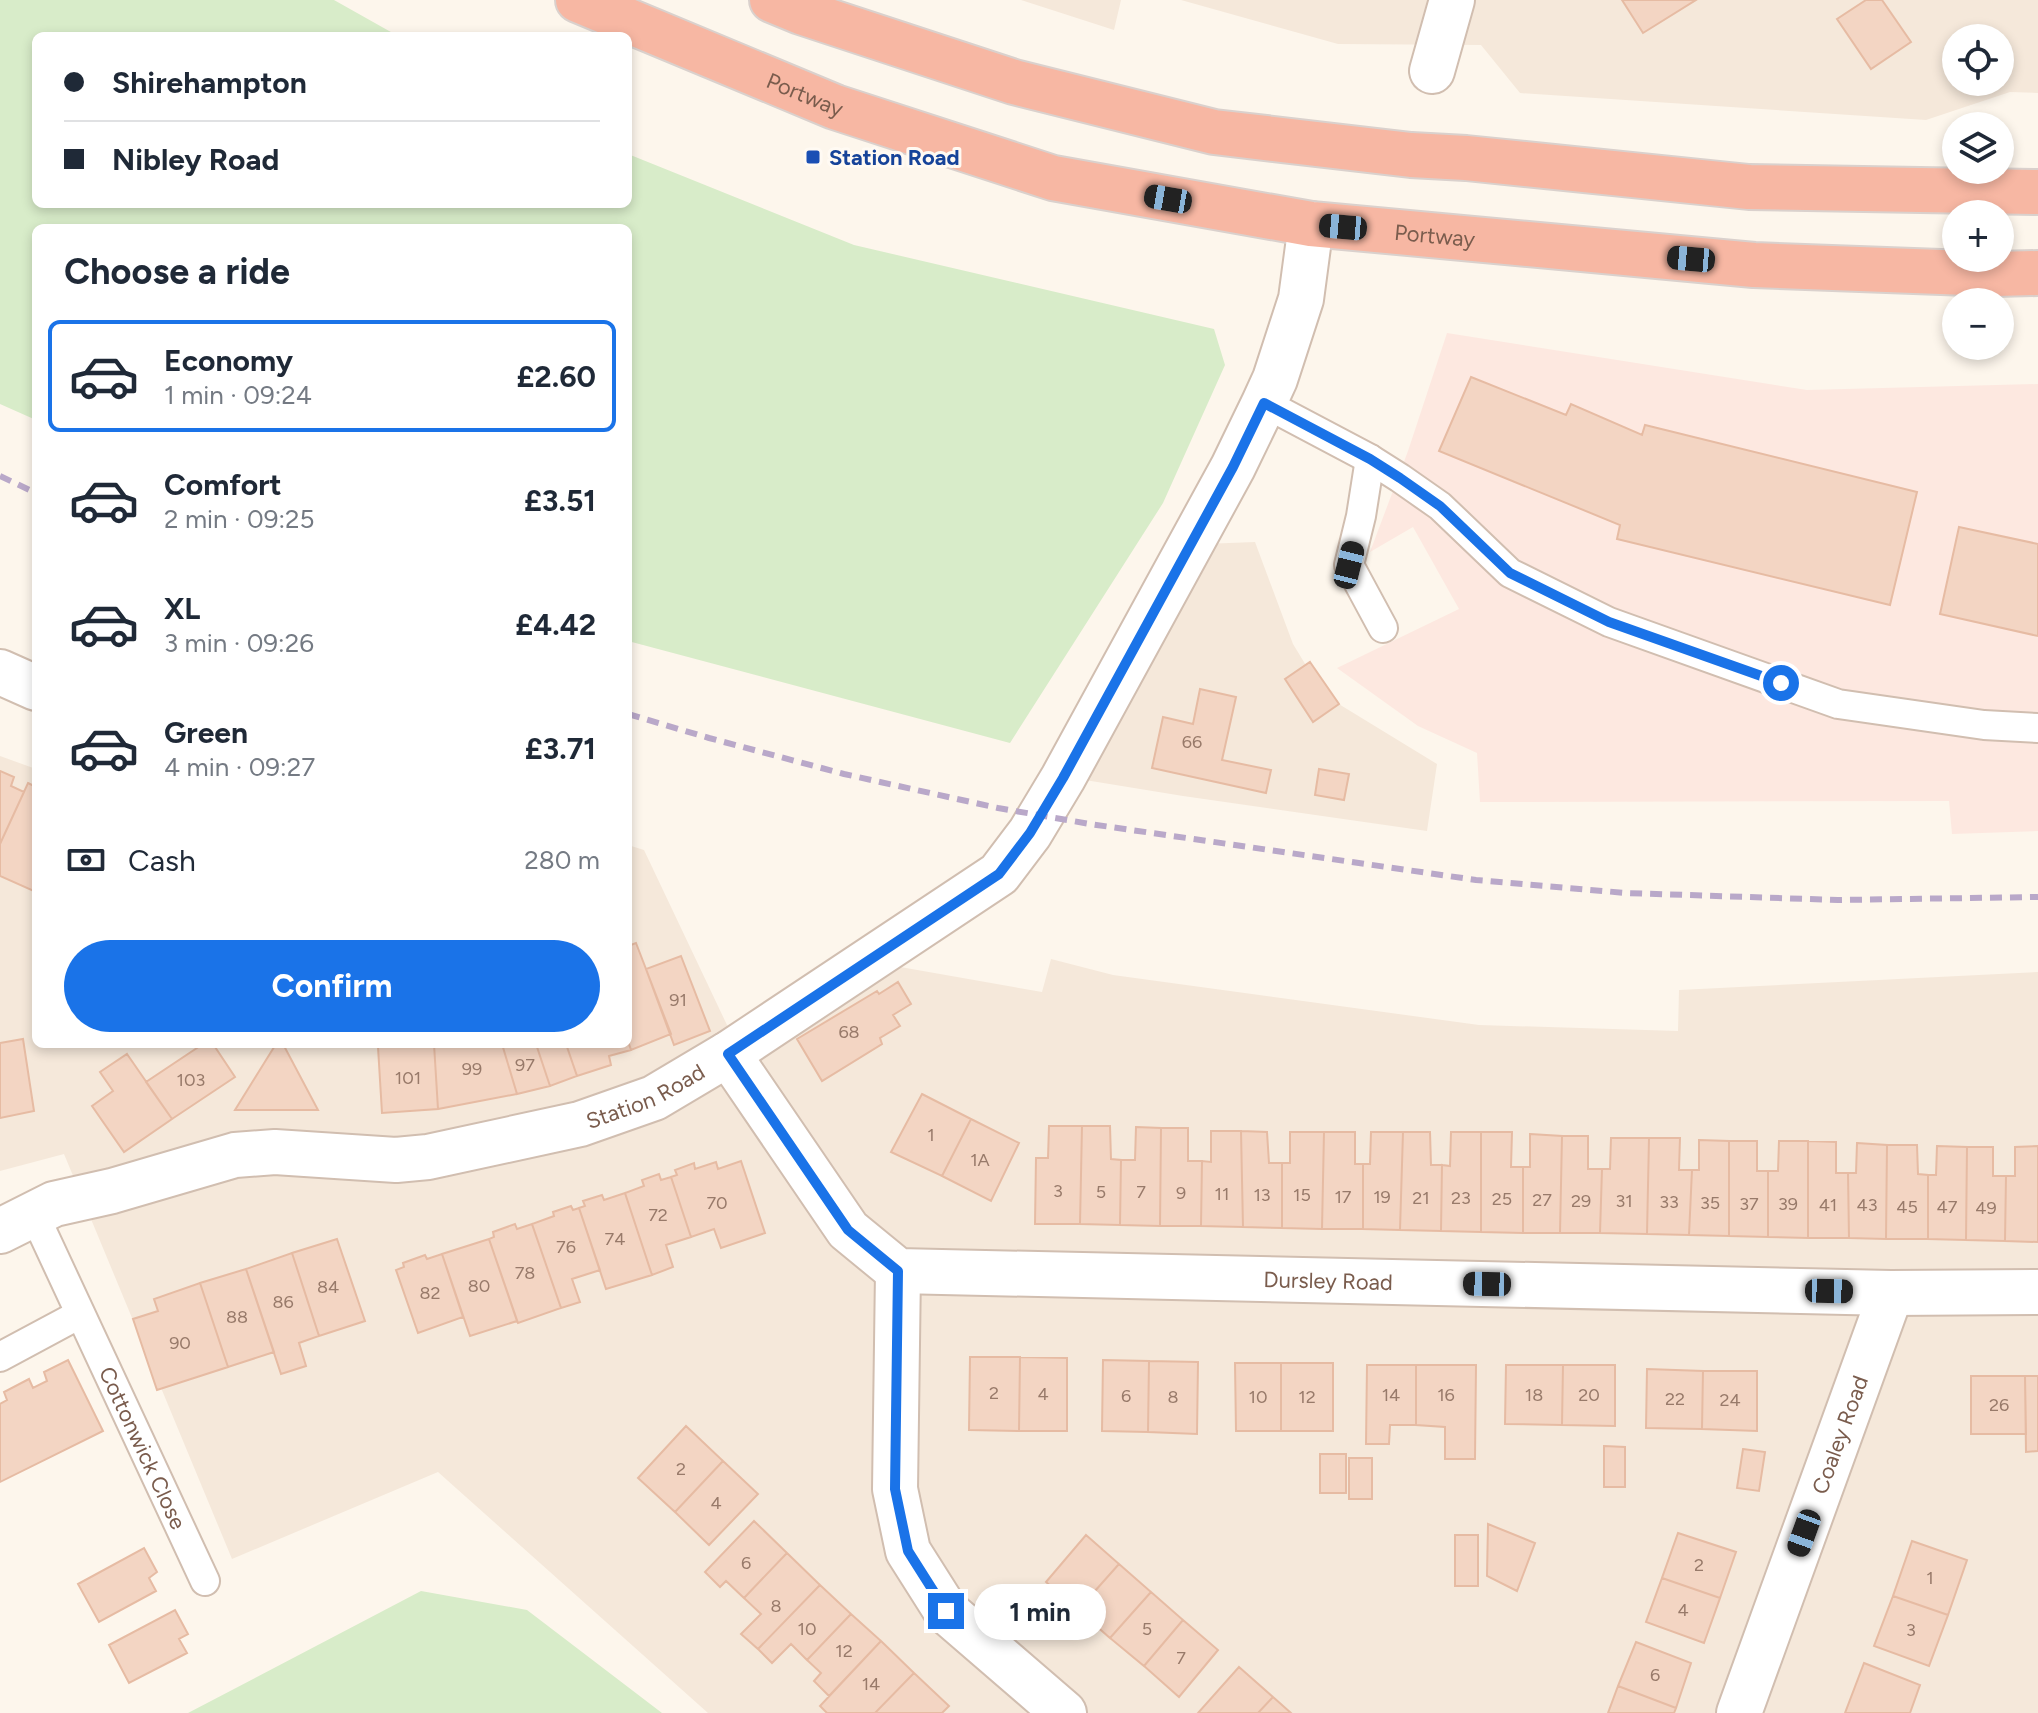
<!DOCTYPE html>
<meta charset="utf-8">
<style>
body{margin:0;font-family:Figtree,sans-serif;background:#f6f6f7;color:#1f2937;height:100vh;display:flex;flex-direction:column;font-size:30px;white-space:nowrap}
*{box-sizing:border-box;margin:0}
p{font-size:26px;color:#747a83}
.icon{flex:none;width:44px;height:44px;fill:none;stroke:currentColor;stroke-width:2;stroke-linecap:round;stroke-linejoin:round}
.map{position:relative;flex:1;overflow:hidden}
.panel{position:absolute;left:32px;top:224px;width:600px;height:824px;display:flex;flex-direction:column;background:#fff;border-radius:12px;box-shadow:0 4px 12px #0003}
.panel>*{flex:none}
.top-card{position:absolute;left:32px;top:32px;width:600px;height:176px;border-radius:12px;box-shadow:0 4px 12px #0003;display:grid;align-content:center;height:176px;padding:0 32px;background:#fff}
.tools{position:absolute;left:1942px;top:24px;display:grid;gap:16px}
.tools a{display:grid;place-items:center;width:72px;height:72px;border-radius:50%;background:#fff;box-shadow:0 4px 12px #0003;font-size:40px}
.end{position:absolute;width:36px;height:36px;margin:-18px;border:10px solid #1a73e8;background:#fff;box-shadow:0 0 0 4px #fff}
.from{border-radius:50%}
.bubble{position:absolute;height:56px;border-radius:28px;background:#fff;box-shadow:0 4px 12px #0003;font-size:26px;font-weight:700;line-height:56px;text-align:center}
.car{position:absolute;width:24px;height:48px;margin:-24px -12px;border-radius:10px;box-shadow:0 0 6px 2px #0007;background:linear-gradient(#222 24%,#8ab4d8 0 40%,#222 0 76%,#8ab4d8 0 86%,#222 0)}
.top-card b{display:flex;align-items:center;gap:28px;height:76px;font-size:30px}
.top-card b+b{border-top:2px solid #e0e1e3}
.top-card i{width:20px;height:20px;background:#1f2937}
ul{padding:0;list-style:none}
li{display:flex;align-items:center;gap:24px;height:112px;margin:0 16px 12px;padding:0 16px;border:4px solid transparent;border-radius:12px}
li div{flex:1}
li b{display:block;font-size:30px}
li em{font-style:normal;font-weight:700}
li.active{border-color:#1a73e8}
li>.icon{width:72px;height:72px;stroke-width:1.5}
h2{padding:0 32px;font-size:36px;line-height:96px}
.pay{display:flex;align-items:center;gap:20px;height:88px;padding:0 32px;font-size:30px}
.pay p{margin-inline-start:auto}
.cta{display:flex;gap:16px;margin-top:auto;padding:16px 32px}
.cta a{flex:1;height:92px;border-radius:48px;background:#1a73e8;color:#fff;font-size:32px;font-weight:700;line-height:92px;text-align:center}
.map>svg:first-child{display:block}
</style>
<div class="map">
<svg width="2038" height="1713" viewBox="0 0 2038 1713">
<rect width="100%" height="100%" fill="#fdf6ec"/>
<path fill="#f5e8da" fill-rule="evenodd" d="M 1021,0 L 1121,0 L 1114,30 Z
M 1181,0 L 2038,0 L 2038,93 L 2010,92 L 1926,120 L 1520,93 L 1481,45 L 1338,44 ZM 1956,38 L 2000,38 L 2000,82 L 1956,82 Z
M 1255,542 L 1293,644 L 1324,695 L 1437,764 L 1427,831 L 1183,796 L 1085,780 L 1203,544 Z
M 0,756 L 36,769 L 36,1044 L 628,1044 L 628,845 L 644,850 L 745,1063 L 889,965 L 1042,992 L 1051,959 L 1113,975 L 1479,1025 L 1678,1031 L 1679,990 L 2038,972 L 2038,1713 L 708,1713 L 438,1472 L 232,1559 L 64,1154 L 0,1171 Z"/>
<path fill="#fde8e0" d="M 1447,333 L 1807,390 L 2038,384 L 2038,831 L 1952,834 L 1949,801 L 1480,802 L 1477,753 L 1418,726 L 1337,668 L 1459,609 L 1413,527 L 1370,552 L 1408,451 Z"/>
<path fill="#d8ecc9" d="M 0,0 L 334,0 L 398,36 L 36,36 L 36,204 L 628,204 L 628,154 L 854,245 L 1214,329 L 1225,365 L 1163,503 L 1010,743 L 628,641 L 628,228 L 36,228 L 36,420 L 0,404 Z
M 421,1591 L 527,1610 L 662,1713 L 188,1713 Z"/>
<path fill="#f3d5c3" stroke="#e6bba3" stroke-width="2" d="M 1622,0 L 1696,0 L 1643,33 Z
M 1866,0 L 1882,0 L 1911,42 L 1871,69 L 1837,19 Z
M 1471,377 L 1566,415 L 1571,404 L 1642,435 L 1645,425 L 1917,492 L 1890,605 L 1617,539 L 1620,525 L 1439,451 Z
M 1959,527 L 2038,544 L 2038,636 L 1940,614 Z
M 1310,662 L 1339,704 L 1313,722 L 1285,679 Z
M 1200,689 L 1236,697 L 1222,760 L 1271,770 L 1266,793 L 1152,768 L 1163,717 L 1193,724 Z
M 1319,769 L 1349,774 L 1344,800 L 1315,795 Z
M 0,771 L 14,777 L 11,786 L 24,792 L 0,844 Z
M 28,783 L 36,787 L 36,892 L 0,876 L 0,844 Z
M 636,943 L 671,1034 L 631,1050 L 628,1041 L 628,946 Z
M 681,956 L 710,1031 L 674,1045 L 646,969 Z
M 898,982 L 911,1004 L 893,1015 L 900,1026 L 880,1038 L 882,1044 L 822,1081 L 797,1039 L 877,991 L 879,994 Z
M 23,1039 L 34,1111 L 0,1118 L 0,1043 Z
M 628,1041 L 631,1050 L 609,1056 L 611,1065 L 577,1076 L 566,1044 L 628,1044 Z
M 203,1044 L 213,1044 L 235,1077 L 172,1119 L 146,1082 Z
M 276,1044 L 283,1044 L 318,1110 L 235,1110 Z
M 396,1044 L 434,1044 L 438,1109 L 382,1113 L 378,1047 Z
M 434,1044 L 502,1044 L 517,1094 L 438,1109 Z
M 502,1044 L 536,1044 L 550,1086 L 517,1094 Z
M 536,1044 L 566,1044 L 577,1076 L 550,1086 Z
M 127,1054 L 172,1119 L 124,1152 L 92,1106 L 113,1091 L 100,1072 Z
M 922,1094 L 971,1119 L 942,1176 L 891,1152 Z
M 971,1119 L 1019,1143 L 991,1201 L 942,1176 Z
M 1049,1126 L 1082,1126 L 1080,1224 L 1035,1224 L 1036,1158 L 1048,1158 Z
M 1082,1126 L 1110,1126 L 1111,1159 L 1121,1160 L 1120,1225 L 1080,1224 Z
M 1136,1127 L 1161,1128 L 1160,1226 L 1120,1225 L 1121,1160 L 1135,1160 Z
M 1161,1128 L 1188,1128 L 1188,1161 L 1202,1161 L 1201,1226 L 1160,1226 Z
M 1211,1131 L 1241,1131 L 1243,1227 L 1201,1226 L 1202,1161 L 1211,1162 Z
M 1241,1131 L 1267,1132 L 1269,1163 L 1282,1163 L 1282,1228 L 1243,1227 Z
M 1290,1132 L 1324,1132 L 1322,1229 L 1282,1228 L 1282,1163 L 1290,1163 Z
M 1324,1132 L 1355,1132 L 1355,1164 L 1363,1164 L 1363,1229 L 1322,1229 Z
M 1371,1132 L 1403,1132 L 1400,1230 L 1363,1229 L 1363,1164 L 1370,1164 Z
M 1403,1132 L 1430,1132 L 1431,1165 L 1442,1165 L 1441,1231 L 1400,1230 Z
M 1451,1132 L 1481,1132 L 1481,1232 L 1441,1231 L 1442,1165 L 1450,1166 Z
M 1481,1132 L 1512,1132 L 1511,1167 L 1523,1167 L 1523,1233 L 1481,1232 Z
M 1530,1134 L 1562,1136 L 1560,1233 L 1523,1233 L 1523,1167 L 1530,1167 Z
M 1562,1136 L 1588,1136 L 1588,1169 L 1602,1169 L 1600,1233 L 1560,1233 Z
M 1611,1138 L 1649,1138 L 1647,1234 L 1600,1233 L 1602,1169 L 1610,1169 Z
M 1649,1138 L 1680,1138 L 1679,1170 L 1692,1170 L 1689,1235 L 1647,1234 Z
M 1699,1140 L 1729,1141 L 1729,1236 L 1689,1235 L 1692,1170 L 1699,1170 Z
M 1729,1141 L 1757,1141 L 1757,1171 L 1768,1171 L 1768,1237 L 1729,1236 Z
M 1779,1141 L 1808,1141 L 1808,1238 L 1768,1237 L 1768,1171 L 1778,1171 Z
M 1808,1141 L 1836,1142 L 1836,1173 L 1848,1173 L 1849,1238 L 1808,1238 Z
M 1857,1143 L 1887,1145 L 1886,1239 L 1849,1238 L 1848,1173 L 1856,1173 Z
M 1887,1145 L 1917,1145 L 1918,1174 L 1928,1175 L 1928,1239 L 1886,1239 Z
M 1937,1146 L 1967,1147 L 1966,1240 L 1928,1239 L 1928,1175 L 1936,1175 Z
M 2038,1146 L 2038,1242 L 2005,1241 L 2006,1176 L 2015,1176 L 2015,1147 Z
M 1967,1147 L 1993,1147 L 1993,1176 L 2006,1176 L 2005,1241 L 1966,1240 Z
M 741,1161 L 765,1233 L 721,1248 L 714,1229 L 691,1237 L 671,1177 L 677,1175 L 675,1170 L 694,1163 L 695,1169 L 716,1162 L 718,1169 Z
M 659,1174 L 661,1180 L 671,1177 L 691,1237 L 666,1245 L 673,1267 L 652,1275 L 625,1193 L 644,1186 L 642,1180 Z
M 625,1193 L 652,1275 L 606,1289 L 579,1208 L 585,1206 L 583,1201 L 602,1195 L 604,1200 Z
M 571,1206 L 573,1210 L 579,1208 L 600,1270 L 572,1279 L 580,1302 L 561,1308 L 532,1224 L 554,1216 L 553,1212 Z
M 515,1224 L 517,1229 L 532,1224 L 561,1308 L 518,1323 L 489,1239 L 494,1237 L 493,1232 Z
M 337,1239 L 365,1321 L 319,1336 L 292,1253 Z
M 489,1239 L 517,1321 L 470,1336 L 442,1254 Z
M 292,1253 L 319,1336 L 299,1343 L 306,1366 L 281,1374 L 246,1269 Z
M 442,1254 L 463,1317 L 418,1333 L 396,1270 L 404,1267 L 403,1263 L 425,1255 L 427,1259 Z
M 246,1269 L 274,1352 L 228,1367 L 200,1283 Z
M 200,1283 L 228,1367 L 157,1390 L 133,1319 L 158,1311 L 154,1299 Z
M 970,1357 L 1020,1357 L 1019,1431 L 969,1430 Z
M 1020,1357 L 1067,1358 L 1067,1431 L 1019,1431 Z
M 68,1360 L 103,1431 L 0,1482 L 0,1404 L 7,1400 L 4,1392 L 29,1379 L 33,1388 L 47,1381 L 44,1372 Z
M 1103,1360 L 1149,1361 L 1148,1432 L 1102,1431 Z
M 1149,1361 L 1198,1362 L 1197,1434 L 1148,1432 Z
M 1235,1363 L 1281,1363 L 1281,1431 L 1236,1431 Z
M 1281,1363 L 1333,1363 L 1333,1431 L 1281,1431 Z
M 1367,1365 L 1416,1365 L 1416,1425 L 1390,1425 L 1389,1444 L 1366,1444 Z
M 1416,1365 L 1476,1365 L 1475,1459 L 1445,1459 L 1445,1427 L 1416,1425 Z
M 1506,1365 L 1563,1365 L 1562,1425 L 1505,1424 Z
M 1563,1365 L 1615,1365 L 1615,1426 L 1562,1425 Z
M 1647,1369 L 1703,1371 L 1702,1429 L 1646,1428 Z
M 1703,1371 L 1757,1371 L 1757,1431 L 1702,1429 Z
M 1971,1376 L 2025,1376 L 2026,1434 L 1971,1434 Z
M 2025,1376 L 2038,1376 L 2038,1451 L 2026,1452 Z
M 686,1426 L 723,1461 L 675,1512 L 638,1478 Z
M 1604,1446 L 1625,1447 L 1625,1487 L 1604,1487 Z
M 1743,1449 L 1765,1452 L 1759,1491 L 1737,1488 Z
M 1320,1454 L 1346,1454 L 1346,1493 L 1320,1493 Z
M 1349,1458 L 1372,1458 L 1372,1499 L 1349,1499 Z
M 723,1461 L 758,1494 L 709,1545 L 675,1512 Z
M 754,1521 L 787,1553 L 744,1598 L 726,1581 L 720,1587 L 705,1572 Z
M 1488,1524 L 1535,1543 L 1517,1591 L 1487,1576 Z
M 1678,1533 L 1736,1552 L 1720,1598 L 1662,1578 Z
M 1086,1535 L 1119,1564 L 1078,1610 L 1046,1582 Z
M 1455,1535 L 1478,1535 L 1478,1586 L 1455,1586 Z
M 1912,1541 L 1967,1560 L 1948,1615 L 1893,1596 Z
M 144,1548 L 157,1572 L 149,1578 L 156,1591 L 99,1622 L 78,1584 Z
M 787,1553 L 820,1585 L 758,1649 L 741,1634 L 761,1614 L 744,1598 Z
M 1119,1564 L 1151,1592 L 1110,1638 L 1078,1610 Z
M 1662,1578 L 1720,1598 L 1704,1643 L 1646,1622 Z
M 820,1585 L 851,1614 L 807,1660 L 791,1644 L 772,1663 L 758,1649 Z
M 1151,1592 L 1183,1620 L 1144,1666 L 1110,1638 Z
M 1893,1596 L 1948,1615 L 1929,1666 L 1874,1646 Z
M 175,1610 L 188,1634 L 179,1639 L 187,1653 L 129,1683 L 109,1645 Z
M 851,1614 L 881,1641 L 829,1696 L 814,1681 L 821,1673 L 807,1660 Z
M 1183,1620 L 1218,1650 L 1179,1697 L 1144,1666 Z
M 881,1641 L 914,1673 L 875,1713 L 827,1713 L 820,1706 Z
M 1636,1642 L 1691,1663 L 1676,1708 L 1618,1686 Z
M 1864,1663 L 1920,1685 L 1910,1713 L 1845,1713 Z
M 1239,1667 L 1273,1697 L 1258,1713 L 1198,1713 Z
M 914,1673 L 949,1706 L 942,1713 L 875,1713 Z
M 1618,1686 L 1676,1708 L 1674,1713 L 1608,1713 Z
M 1273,1697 L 1291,1713 L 1258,1713 Z"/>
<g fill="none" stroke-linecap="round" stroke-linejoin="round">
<defs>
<g id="lane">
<path d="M 1264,403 L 1370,459 L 1400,478 L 1440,506 L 1510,573 L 1609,622 L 1838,704 L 1984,725 L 2038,728"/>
<path d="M 1370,459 L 1361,516 L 1349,565 L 1383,628"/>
<path id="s1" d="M 34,1214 L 205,1581"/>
<path d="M 0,1357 L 80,1314"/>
</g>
<g id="street">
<path d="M 1432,71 L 1452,0"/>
<path d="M 0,672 L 36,688"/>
<path id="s2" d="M 728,1054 L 848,1230 L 898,1271 L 1891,1293 L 2038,1292"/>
<path id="s3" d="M 0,1231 L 54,1204 L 112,1191 L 235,1155 L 275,1152 L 396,1160 L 428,1157 L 580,1124 L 654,1098 L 728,1054 L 999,874 L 1030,833 L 1063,778 L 1233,467 L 1264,403 L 1275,379 L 1301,299 L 1311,224"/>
<path d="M 898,1271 L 895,1489 L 908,1551 L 946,1611 L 1064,1713"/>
<path id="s4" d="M 1739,1713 L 1891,1293"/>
</g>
<g id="highway">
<path id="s5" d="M 578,0 L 835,107 L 1053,178 L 1311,224 L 1754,265 L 1995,274 L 2038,273"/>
<path d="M 772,0 L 801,12 L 1014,82 L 1214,132 L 1411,155 L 1466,158 L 1749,187 L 2038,192"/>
</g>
</defs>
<use href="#lane" stroke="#d1beb0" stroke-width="32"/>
<use href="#street" stroke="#d1beb0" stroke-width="48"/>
<use href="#highway" stroke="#dad1cd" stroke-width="48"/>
<use href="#lane" stroke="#fff" stroke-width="28"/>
<use href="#street" stroke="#fff" stroke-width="44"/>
<use href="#highway" stroke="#f7b7a3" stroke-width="44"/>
<path stroke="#b9a8c9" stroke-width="6" stroke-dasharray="12 8" stroke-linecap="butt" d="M 0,476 L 36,493
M 628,714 L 709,738 L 844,774 L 998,808 L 1090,824 L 1476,880 L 1626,893 L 1838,900 L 2038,897"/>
</g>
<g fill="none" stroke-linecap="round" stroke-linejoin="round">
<path stroke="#1a73e8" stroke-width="10" d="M 946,1611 L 908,1551 L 895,1489 L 898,1271 L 848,1230 L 728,1054 L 999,874 L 1030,833 L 1063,778 L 1233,467 L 1264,403 L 1370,459 L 1400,478 L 1440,506 L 1510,573 L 1609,622 L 1781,683"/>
</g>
<rect fill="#1a4fb4" stroke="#fffaf3" stroke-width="3" x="805" y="149" width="16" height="16" rx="4"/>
<g text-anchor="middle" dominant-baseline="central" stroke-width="6" stroke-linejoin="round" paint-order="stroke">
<g font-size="18" fill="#987a6a">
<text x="1192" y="742">66</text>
<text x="678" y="1000">91</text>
<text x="849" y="1032">68</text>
<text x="525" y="1065">97</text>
<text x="472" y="1069">99</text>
<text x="408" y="1078">101</text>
<text x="191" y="1080">103</text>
<text x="931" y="1135">1</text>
<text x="980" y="1160">1A</text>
<text x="1058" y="1191">3</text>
<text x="1101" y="1192">5</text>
<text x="1141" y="1192">7</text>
<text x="1181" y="1193">9</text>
<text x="1222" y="1194">11</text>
<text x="1262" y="1195">13</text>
<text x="1302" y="1195">15</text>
<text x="1343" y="1197">17</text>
<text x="1382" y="1197">19</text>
<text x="1421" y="1198">21</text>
<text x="1461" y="1198">23</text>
<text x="1502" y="1199">25</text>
<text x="1542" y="1200">27</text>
<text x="1581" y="1201">29</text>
<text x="1624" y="1201">31</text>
<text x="1669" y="1202">33</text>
<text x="717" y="1203">70</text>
<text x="1710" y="1203">35</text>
<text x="1749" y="1204">37</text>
<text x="1788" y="1204">39</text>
<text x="1828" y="1205">41</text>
<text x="1867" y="1205">43</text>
<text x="1907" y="1207">45</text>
<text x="1947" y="1207">47</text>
<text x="1986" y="1208">49</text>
<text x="658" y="1215">72</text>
<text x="615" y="1239">74</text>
<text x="566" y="1247">76</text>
<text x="525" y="1273">78</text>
<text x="479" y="1286">80</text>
<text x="328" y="1287">84</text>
<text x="430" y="1293">82</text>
<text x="283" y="1302">86</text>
<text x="237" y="1317">88</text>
<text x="180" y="1343">90</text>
<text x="994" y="1393">2</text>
<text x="1043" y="1394">4</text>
<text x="1391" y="1395">14</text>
<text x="1446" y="1395">16</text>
<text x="1534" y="1395">18</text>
<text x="1589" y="1395">20</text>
<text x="1126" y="1396">6</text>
<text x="1173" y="1397">8</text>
<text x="1258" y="1397">10</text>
<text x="1307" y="1397">12</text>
<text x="1675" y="1399">22</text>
<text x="1730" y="1400">24</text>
<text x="1999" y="1405">26</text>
<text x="681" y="1469">2</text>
<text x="716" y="1503">4</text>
<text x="746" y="1563">6</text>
<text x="1699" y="1565">2</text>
<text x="1930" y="1578">1</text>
<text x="776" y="1606">8</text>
<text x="1683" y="1610">4</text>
<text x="807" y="1629">10</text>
<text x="1147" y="1629">5</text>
<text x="1911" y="1630">3</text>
<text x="844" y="1651">12</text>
<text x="1181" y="1658">7</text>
<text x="1655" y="1675">6</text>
<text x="871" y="1684">14</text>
</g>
<g font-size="22" fill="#7a5c4d" stroke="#fffaf3">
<text stroke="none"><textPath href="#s5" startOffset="246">Portway</textPath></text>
<text stroke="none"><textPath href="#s5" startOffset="894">Portway</textPath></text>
<text stroke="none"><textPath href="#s3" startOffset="668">Station Road</textPath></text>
<text stroke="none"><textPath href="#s2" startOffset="708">Dursley Road</textPath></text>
<text stroke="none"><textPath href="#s4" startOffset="296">Coaley Road</textPath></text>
<text stroke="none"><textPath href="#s1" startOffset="258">Cottonwick Close</textPath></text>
</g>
<g font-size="22" font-weight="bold" fill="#164399" stroke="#fffaf3" text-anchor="start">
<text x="829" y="157">Station Road</text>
</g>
</g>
</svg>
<div class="tools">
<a><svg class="icon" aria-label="locate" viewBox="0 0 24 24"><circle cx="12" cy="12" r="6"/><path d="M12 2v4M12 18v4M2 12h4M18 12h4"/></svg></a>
<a><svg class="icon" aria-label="layers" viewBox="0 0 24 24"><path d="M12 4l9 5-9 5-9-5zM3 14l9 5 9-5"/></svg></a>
<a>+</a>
<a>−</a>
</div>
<i class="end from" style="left:1781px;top:683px"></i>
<i class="end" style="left:946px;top:1611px"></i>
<div class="bubble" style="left:974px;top:1584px;width:132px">1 min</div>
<i class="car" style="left:1168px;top:199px;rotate:280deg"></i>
<i class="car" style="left:1343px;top:227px;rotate:275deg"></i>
<i class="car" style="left:1691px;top:259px;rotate:275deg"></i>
<i class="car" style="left:1349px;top:565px;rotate:14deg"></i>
<i class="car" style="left:1487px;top:1284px;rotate:271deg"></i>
<i class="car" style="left:1829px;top:1291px;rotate:91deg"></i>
<i class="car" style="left:1804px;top:1533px;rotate:200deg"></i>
<div class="top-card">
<b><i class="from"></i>Shirehampton</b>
<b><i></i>Nibley Road</b>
</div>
<section class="panel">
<h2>Choose a ride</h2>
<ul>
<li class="active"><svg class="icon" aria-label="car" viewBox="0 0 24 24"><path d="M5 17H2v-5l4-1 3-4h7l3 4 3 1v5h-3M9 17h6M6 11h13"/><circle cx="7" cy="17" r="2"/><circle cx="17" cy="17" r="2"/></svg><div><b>Economy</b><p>1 min · 09:24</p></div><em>£2.60</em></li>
<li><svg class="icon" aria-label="car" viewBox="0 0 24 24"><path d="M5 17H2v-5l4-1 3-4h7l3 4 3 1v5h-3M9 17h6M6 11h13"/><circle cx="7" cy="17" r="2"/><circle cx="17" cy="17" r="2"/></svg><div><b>Comfort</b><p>2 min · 09:25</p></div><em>£3.51</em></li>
<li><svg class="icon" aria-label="car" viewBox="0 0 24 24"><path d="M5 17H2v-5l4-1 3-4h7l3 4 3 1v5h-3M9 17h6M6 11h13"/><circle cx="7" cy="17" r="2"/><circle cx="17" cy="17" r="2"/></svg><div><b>XL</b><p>3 min · 09:26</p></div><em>£4.42</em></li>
<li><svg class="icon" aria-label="car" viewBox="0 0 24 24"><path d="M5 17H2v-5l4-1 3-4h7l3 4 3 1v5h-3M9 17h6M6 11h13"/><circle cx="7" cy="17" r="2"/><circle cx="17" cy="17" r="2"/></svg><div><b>Green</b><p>4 min · 09:27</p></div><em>£3.71</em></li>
</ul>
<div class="pay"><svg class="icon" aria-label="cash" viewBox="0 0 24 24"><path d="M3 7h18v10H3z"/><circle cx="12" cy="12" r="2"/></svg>Cash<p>280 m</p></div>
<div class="cta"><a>Confirm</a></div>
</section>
</div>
